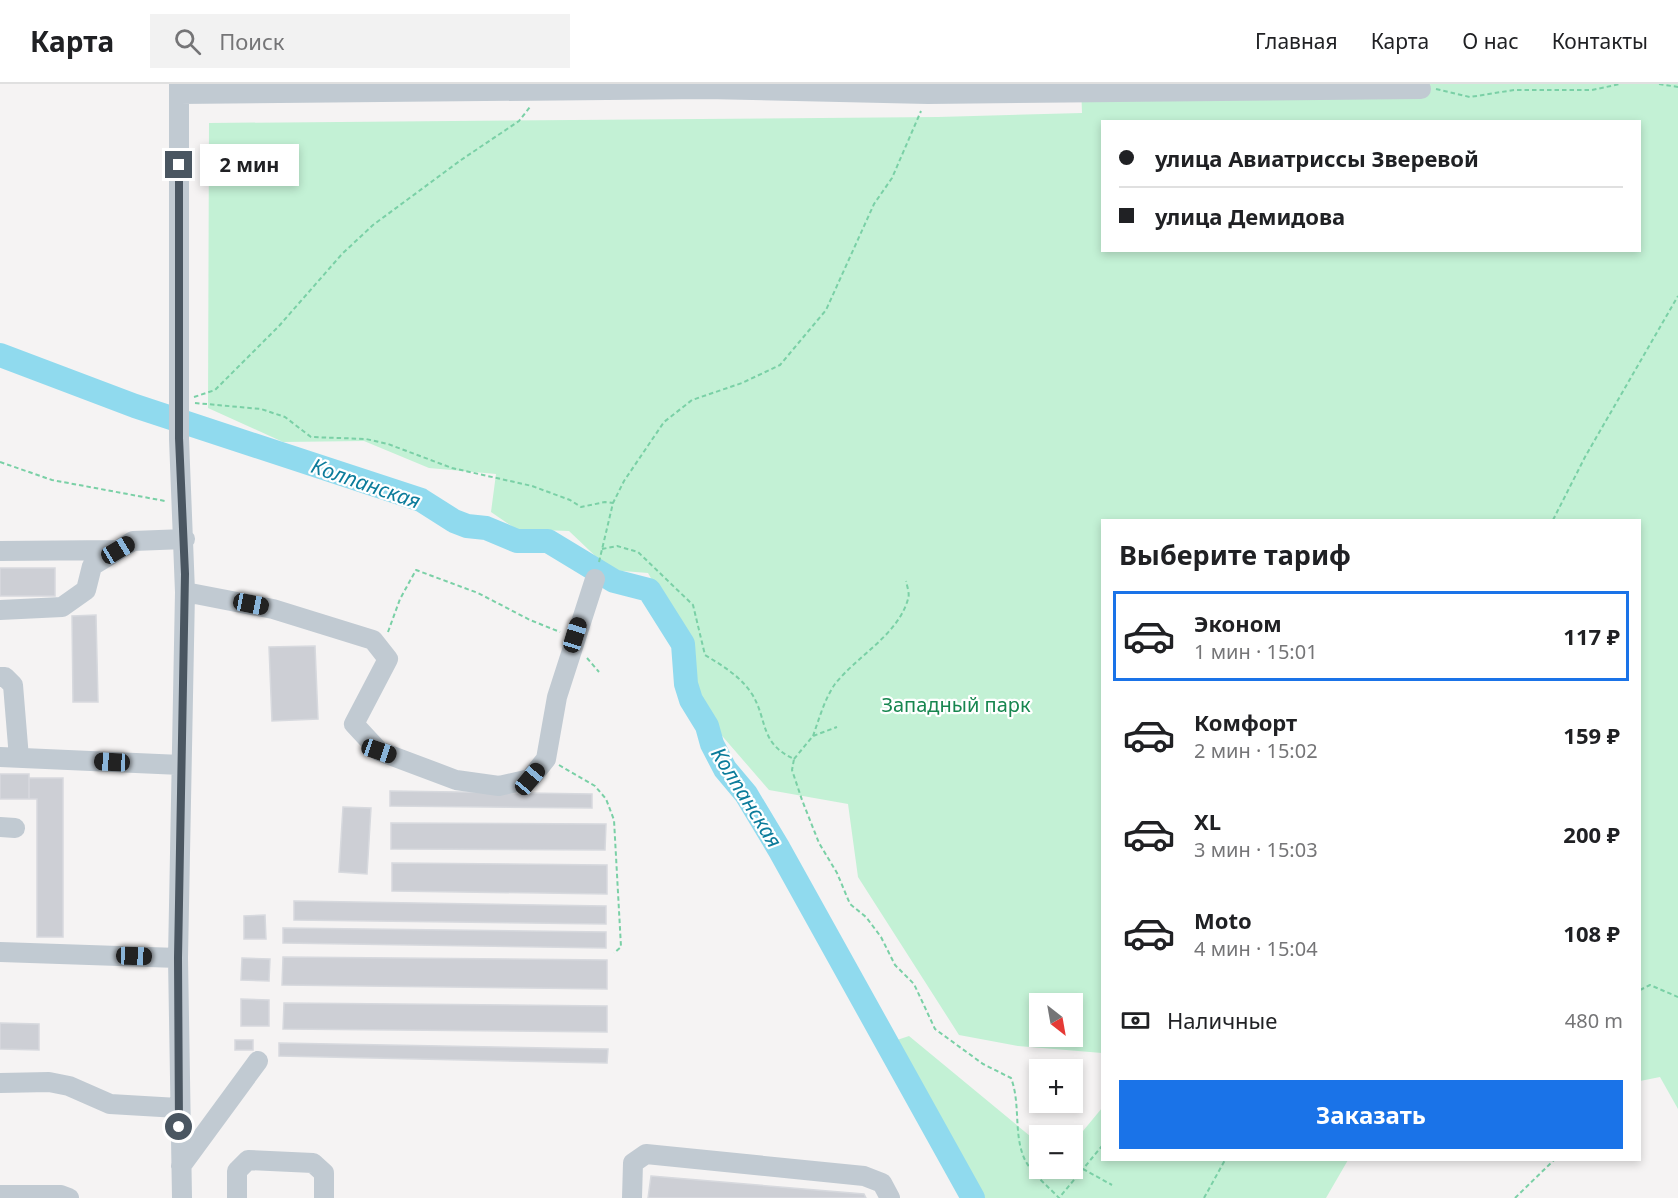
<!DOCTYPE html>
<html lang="ru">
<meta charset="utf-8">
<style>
body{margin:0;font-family:"Noto Sans",sans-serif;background:#f2f2f2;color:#202124;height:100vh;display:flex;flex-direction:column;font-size:22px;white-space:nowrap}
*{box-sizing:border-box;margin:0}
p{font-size:20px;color:#757577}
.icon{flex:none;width:33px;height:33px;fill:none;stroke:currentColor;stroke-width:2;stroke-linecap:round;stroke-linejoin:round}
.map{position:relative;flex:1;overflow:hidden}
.details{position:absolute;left:1101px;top:435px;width:540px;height:642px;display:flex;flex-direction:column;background:#fff;border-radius:0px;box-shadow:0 3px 9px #0003}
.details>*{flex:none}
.guide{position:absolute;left:1101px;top:36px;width:540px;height:132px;border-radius:0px;box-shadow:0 3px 9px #0003;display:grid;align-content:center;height:132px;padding:0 18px;background:#fff}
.needle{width:39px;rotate:149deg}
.tools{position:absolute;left:1029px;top:909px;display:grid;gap:12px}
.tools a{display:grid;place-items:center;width:54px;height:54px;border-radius:0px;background:#fff;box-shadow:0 3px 9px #0003;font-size:30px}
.end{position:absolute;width:27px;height:27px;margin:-14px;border:8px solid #4a5661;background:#fff;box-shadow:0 0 0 3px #fff}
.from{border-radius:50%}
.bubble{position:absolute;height:42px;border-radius:0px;background:#fff;box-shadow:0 3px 9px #0003;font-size:20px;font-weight:700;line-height:42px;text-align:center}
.car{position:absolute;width:18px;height:36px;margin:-18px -9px;border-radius:8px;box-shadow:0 0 4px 2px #0007;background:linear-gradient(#222 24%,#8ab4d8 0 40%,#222 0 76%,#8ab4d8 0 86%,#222 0)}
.guide b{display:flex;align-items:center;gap:21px;height:57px;font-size:22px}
.guide b+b{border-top:2px solid #e0e0e0}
.guide i{width:15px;height:15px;background:#202124}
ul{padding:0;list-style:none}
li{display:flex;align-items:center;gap:18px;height:90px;margin:0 12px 9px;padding:0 6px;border:3px solid transparent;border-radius:0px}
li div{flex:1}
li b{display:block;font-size:22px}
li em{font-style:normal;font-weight:700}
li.active{border-color:#1a73e8}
li>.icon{width:54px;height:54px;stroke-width:1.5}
h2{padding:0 18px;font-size:27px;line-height:72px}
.pay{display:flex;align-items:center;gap:15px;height:66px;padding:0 18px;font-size:22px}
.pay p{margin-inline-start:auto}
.primary-button{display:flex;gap:12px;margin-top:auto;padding:12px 18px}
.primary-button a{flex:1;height:69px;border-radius:0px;background:#1a73e8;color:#fff;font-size:24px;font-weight:700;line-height:69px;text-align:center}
header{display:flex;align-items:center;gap:36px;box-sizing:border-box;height:84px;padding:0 30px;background:#fff;border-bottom:2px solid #e0e0e0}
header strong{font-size:28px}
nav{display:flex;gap:33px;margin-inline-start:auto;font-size:21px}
.search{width:420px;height:54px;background:#f2f2f2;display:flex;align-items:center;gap:15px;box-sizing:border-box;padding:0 21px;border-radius:0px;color:#757577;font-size:22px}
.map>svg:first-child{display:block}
</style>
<header>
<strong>Карта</strong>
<div class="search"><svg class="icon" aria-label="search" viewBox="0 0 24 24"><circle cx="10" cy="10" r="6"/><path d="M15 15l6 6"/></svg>Поиск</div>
<nav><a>Главная</a><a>Карта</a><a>О нас</a><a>Контакты</a></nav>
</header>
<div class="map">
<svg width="1678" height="1114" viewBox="0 0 1678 1114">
<rect width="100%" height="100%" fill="#f5f3f3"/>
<path fill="#c3f1d5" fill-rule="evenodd" d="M 1081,0 L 1678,0 L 1678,1025 L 1660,993 L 1640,997 L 1640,436 L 1102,436 L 1102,969 L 1018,962 L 959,951 L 858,793 L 848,720 L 769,706 L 691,616 L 687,557 L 648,489 L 610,486 L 569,447 L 516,445 L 491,428 L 496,390 L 429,384 L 364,357 L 283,358 L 208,324 L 209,39 L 938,33 L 1082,29 ZM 1102,38 L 1640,38 L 1640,166 L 1102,166 ZM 1040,920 L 1072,920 L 1072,952 L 1040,952 Z
M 909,952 L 1030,1052 L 1039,1052 L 1040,1084 L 1072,1084 L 1072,1052 L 1041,1051 L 1083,1047 L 1102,1024 L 1102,1076 L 1348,1076 L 1326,1114 L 982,1114 L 894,957 Z"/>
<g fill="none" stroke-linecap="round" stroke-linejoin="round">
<path stroke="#90daee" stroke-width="24" d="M 0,271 L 135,322 L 421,416 L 454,437 L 467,442 L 486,444 L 517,457 L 548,457 L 614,497 L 649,506 L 683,560 L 686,600 L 691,616 L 707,642 L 712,660 L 725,685 L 746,710 L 779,765 L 973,1114"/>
</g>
<path fill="#cdcfd5" stroke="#d7d9de" stroke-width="1.5" d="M 0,484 L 55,484 L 55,512 L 0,512 Z
M 96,531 L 98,618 L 73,618 L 72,532 Z
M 315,562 L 318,635 L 272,637 L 269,563 Z
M 0,690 L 29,690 L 29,715 L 0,715 Z
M 29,694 L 63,694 L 63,853 L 37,853 L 37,715 L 29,715 Z
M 390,707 L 592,710 L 592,724 L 390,722 Z
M 343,723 L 371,724 L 367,790 L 339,788 Z
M 391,739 L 606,740 L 605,766 L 391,765 Z
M 392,779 L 607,781 L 607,810 L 392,807 Z
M 294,817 L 606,822 L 606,840 L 294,836 Z
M 265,831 L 266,855 L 244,855 L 244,832 Z
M 283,844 L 606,848 L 606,864 L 283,859 Z
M 283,873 L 607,876 L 607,905 L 282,901 Z
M 242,874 L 270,875 L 269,897 L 241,896 Z
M 241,915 L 269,916 L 269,942 L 241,942 Z
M 284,919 L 607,922 L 607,948 L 283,945 Z
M 0,939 L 39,940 L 39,966 L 0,965 Z
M 235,956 L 253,956 L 253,966 L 235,966 Z
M 279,959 L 608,965 L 607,979 L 279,972 Z
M 651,1092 L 864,1110 L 866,1114 L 648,1114 Z"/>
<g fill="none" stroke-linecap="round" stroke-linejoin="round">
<path stroke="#7ad0a6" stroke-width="2" stroke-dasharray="4.5 3" stroke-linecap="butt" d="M 1659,0 L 1678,3
M 1436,5 L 1470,13 L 1514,6 L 1592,6 L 1620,0
M 194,313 L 215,306 L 279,242 L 342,170 L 373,141 L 461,76 L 519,37 L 530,23
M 195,319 L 261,325 L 285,333 L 311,353 L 366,355 L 388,360 L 452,384 L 532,402 L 570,416 L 581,423 L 605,418 L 613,419
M 0,378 L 52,396 L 165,417
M 1553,436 L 1585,373 L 1678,212
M 602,465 L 617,462 L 638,468 L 693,521 L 705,571 C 723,582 740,592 752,610 C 768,636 759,659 794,675 L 792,686 L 802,716 L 819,759 L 837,789 L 850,820 L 866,833 L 881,853 L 895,881 L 914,900 L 935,945 L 983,980 L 1011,994 C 1021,1020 1013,1051 1025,1076 C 1032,1090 1049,1103 1059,1114 L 1102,1062
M 599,478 L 613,419 L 624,397 L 664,338 L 692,316 L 742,299 L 780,281 L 826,226 L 874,120 L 892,94 L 921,27
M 388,548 L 400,515 L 416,486 L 478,509 L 530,536 L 560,548
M 587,574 L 599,588
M 813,652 C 819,635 825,614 835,600 C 857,572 898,551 908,515 C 910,510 907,502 906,497
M 794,675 L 813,652 L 837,643
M 559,681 L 595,702 L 606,715 L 614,736 L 621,863 L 614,869
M 1640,906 L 1650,901 L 1678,913
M 1083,1085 L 1112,1101
M 1204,1114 L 1225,1076
M 1515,1114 L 1554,1076"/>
<path stroke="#c1cad2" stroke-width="20" d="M 179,0 L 179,355 L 185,508 L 178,874 L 182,1114
M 179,10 L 706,5 L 928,10 L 1421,5
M 0,467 L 117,466
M 185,508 L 273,525 L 373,556 L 388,575 L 354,640 L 379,667 L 456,696 L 499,702 L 530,695 L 546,675 L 557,613 L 595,495
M 0,526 L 62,523 L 86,506 L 92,482 L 133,457 L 185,455
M 0,593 L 5,593 L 13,601 L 19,674
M 0,673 L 181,681
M 0,743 L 15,744
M 0,868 L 178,874
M 0,999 L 49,998 L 69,1002 L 110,1020 L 178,1024
M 181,1082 L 258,977
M 0,1111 L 61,1111 L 69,1114
M 237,1114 L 237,1087 L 248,1076 L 313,1079 L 324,1089 L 324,1114
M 632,1114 L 633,1079 L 646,1070 L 864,1092 L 882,1099 L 890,1114"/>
</g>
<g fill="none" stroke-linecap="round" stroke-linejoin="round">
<path stroke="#4a5661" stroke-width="8" d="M 179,81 L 179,354 L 185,490 L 178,874 L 179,1043"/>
</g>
<g text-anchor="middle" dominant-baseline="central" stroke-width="4.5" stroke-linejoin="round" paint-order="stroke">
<g font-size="20" fill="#17864f" stroke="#fff">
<text x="956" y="620">Западный парк</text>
</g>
<g font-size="21" font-style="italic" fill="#0c7c9b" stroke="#fff">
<text transform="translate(366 399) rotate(19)">Колпанская</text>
<text transform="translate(747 713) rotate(58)">Колпанская</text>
</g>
</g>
</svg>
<div class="tools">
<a><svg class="needle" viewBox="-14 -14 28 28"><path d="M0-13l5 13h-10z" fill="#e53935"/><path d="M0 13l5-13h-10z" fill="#757577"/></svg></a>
<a>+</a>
<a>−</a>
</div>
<i class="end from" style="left:179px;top:1043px"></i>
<i class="end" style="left:179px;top:81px"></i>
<div class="bubble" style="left:200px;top:60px;width:99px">2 мин</div>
<i class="car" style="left:118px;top:466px;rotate:59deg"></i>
<i class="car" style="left:251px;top:520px;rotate:101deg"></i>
<i class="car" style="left:575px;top:551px;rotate:17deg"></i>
<i class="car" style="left:379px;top:667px;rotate:109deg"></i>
<i class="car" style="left:112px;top:678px;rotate:273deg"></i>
<i class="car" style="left:530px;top:695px;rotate:40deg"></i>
<i class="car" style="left:134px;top:872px;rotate:92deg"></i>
<div class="guide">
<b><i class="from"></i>улица Авиатриссы Зверевой</b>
<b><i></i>улица Демидова</b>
</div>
<section class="details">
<h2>Выберите тариф</h2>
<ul>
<li class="active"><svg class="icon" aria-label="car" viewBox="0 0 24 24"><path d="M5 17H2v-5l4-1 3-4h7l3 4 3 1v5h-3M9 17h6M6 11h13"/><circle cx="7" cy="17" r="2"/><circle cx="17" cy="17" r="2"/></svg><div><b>Эконом</b><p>1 мин · 15:01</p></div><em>117 ₽</em></li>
<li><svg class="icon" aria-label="car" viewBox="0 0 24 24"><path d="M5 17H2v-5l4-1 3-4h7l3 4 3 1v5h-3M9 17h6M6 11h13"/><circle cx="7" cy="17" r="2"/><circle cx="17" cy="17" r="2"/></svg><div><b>Комфорт</b><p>2 мин · 15:02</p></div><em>159 ₽</em></li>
<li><svg class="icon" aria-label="car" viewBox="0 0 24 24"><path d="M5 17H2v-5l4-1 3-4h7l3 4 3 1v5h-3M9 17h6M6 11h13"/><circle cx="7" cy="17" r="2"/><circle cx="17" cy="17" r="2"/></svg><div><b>XL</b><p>3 мин · 15:03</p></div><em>200 ₽</em></li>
<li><svg class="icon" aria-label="car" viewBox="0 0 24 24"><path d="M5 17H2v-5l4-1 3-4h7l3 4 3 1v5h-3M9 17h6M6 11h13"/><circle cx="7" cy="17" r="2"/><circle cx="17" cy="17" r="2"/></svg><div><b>Moto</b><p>4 мин · 15:04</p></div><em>108 ₽</em></li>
</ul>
<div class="pay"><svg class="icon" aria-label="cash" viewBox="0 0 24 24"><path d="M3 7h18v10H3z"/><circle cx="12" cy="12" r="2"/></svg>Наличные<p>480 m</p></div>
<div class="primary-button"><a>Заказать</a></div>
</section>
</div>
